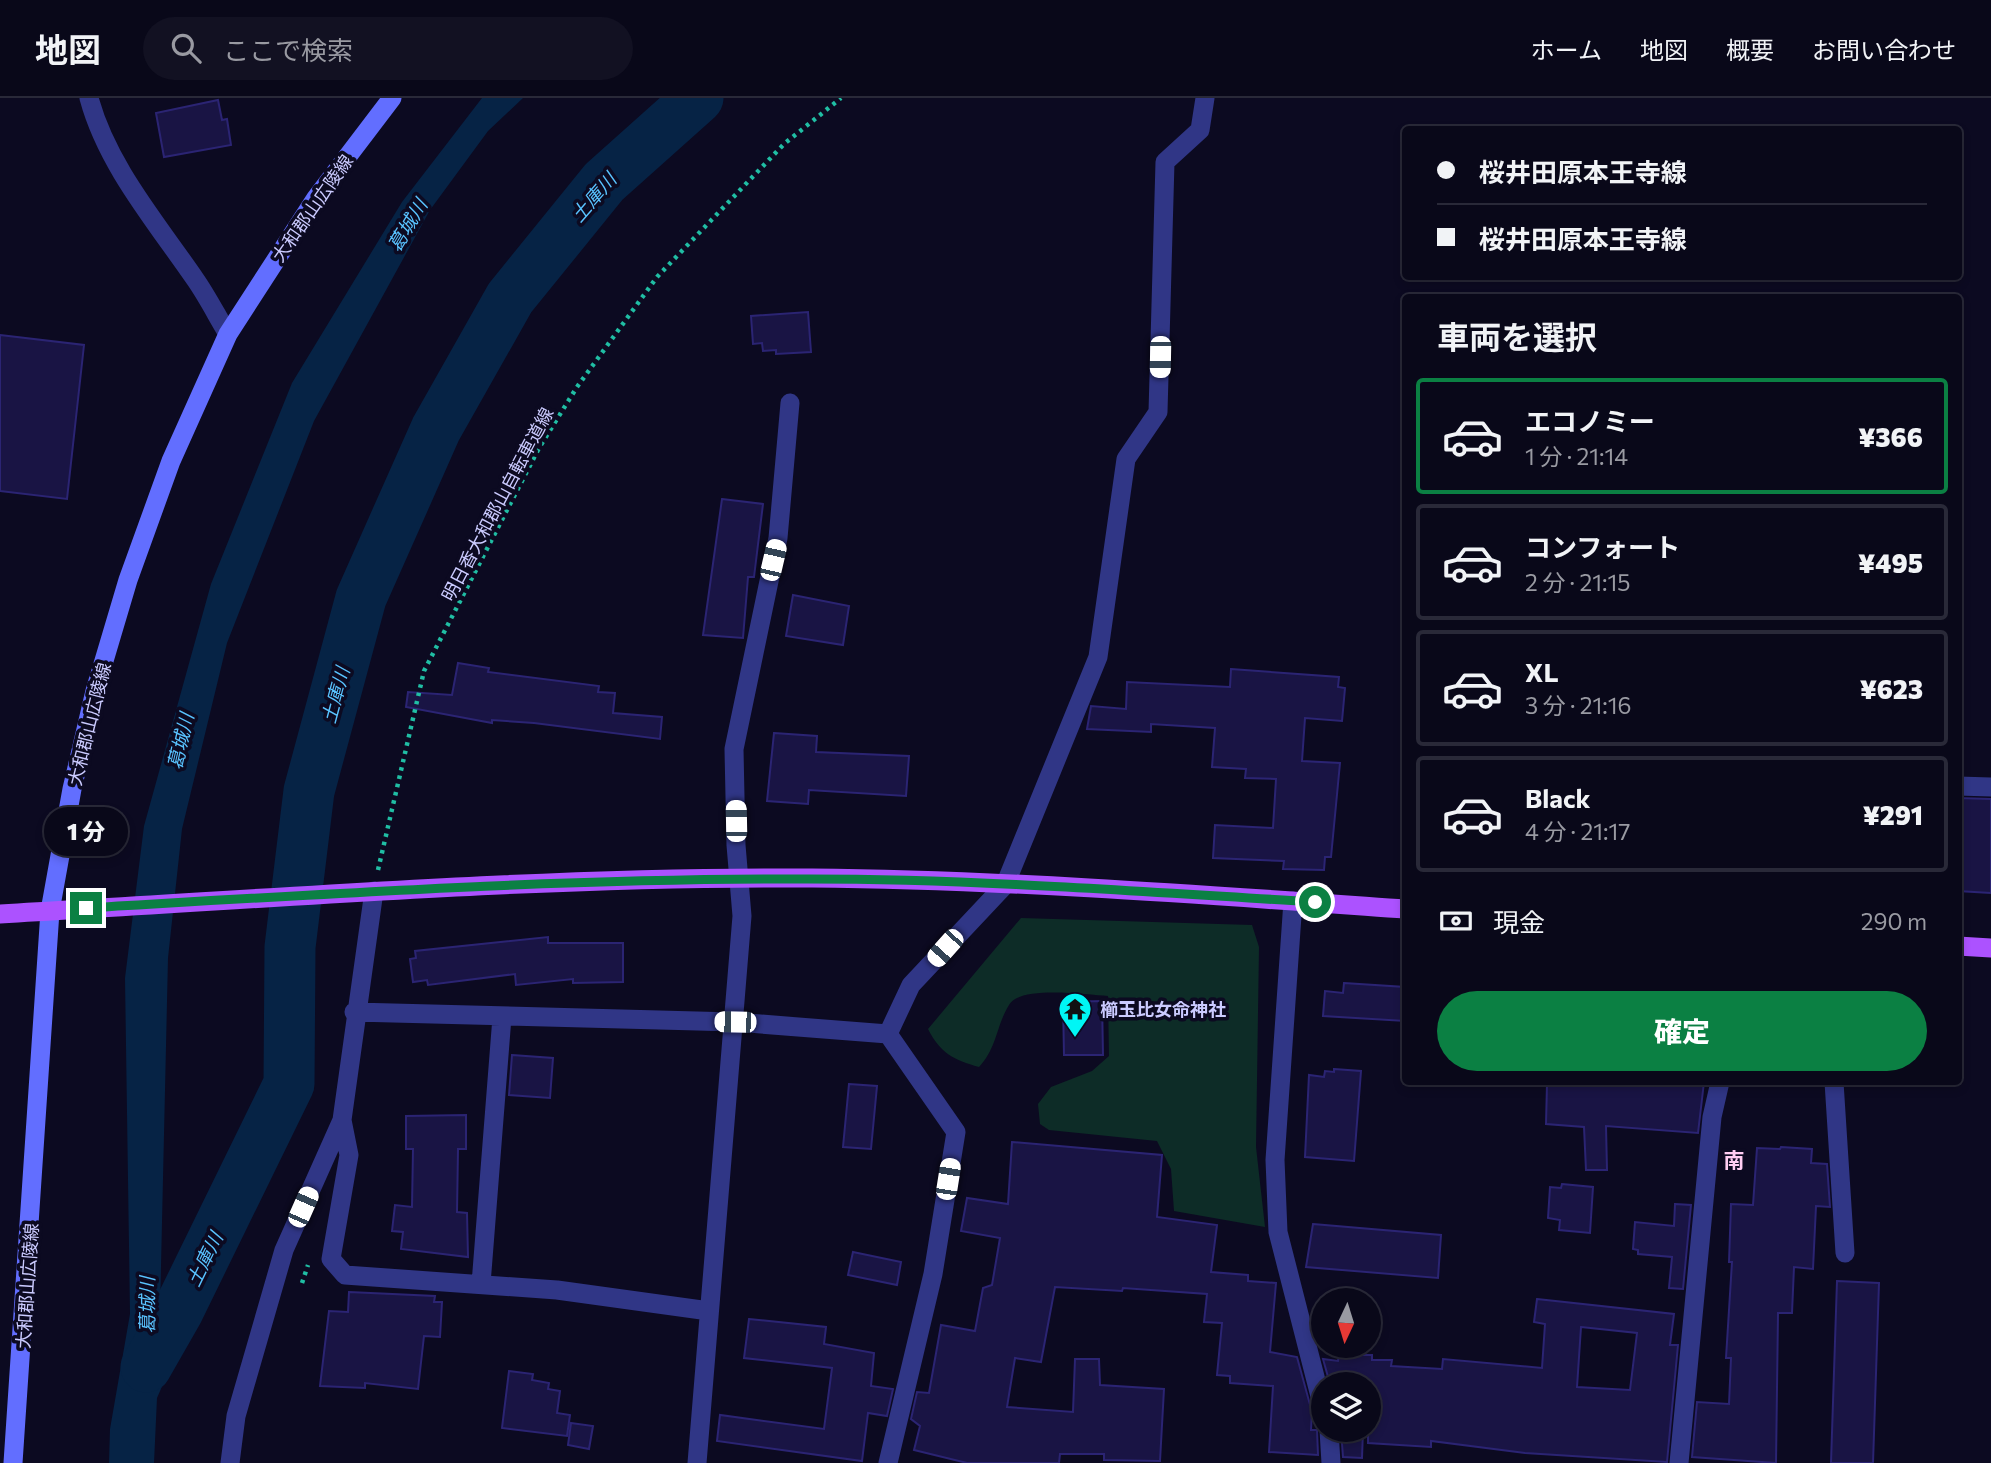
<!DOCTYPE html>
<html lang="ja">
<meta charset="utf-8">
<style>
body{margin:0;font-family:Commissioner,"Noto Sans JP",sans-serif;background:#121122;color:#f1f3f6;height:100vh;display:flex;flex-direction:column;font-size:26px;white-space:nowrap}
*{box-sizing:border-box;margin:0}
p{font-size:23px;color:#999aa2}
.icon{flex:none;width:38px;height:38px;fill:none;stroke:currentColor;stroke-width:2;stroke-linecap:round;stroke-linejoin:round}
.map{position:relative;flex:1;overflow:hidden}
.sheet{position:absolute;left:1402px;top:196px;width:560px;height:791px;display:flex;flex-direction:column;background:#090819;border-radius:7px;box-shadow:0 4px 10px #0003,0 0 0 2px #292938}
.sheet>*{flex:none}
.guide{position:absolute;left:1402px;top:28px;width:560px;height:154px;border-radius:7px;box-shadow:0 4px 10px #0003,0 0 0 2px #292938;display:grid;align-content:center;height:154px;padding:0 35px;background:#090819}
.needle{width:46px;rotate:184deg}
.buttons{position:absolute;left:1311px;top:1190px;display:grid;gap:14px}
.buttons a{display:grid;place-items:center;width:70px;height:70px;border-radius:50%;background:#090819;box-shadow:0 4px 10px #0003,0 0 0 2px #292938;font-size:35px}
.end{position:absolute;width:32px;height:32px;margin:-16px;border:9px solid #0b8043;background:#fff;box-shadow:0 0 0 4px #fff}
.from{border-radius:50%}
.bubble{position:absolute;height:49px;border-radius:24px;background:#090819;box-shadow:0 4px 10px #0003,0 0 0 2px #292938;font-size:23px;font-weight:800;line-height:49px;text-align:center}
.car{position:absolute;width:21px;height:42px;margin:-21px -10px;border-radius:9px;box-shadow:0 0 5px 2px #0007;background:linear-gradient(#fff 24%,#345 0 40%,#fff 0 76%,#345 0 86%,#fff 0)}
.guide b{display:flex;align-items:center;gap:24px;height:66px;font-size:26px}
.guide b+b{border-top:2px solid #292938}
.guide i{width:18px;height:18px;background:#f1f3f6}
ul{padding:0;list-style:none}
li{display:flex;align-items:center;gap:21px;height:116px;margin:0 14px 10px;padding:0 21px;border:4px solid #292938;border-radius:7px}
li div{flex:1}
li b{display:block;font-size:26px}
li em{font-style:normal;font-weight:800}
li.selected{border-color:#0b8043}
li>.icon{width:63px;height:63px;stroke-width:1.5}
h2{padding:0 35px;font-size:32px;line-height:84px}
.pay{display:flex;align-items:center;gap:18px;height:77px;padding:0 35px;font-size:26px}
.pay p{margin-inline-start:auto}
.button{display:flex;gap:14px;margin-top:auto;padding:14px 35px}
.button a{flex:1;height:80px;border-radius:42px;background:#0b8043;color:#fff;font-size:28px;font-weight:800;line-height:80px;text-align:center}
header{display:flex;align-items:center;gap:42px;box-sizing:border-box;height:98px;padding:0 35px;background:#090819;border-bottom:2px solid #292938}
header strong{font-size:33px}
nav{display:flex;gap:38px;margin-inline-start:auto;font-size:24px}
.search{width:490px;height:63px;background:#121122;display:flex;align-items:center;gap:18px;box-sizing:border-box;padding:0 24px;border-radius:38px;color:#999aa2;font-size:26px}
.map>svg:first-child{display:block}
</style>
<header>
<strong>地図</strong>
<div class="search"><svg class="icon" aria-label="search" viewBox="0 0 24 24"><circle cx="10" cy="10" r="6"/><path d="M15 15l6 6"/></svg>ここで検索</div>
<nav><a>ホーム</a><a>地図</a><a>概要</a><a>お問い合わせ</a></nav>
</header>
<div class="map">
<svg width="1991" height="1365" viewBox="0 0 1991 1365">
<rect width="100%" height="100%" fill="#0c0a21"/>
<path fill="#0d2c27" d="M 1021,820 L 1252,827 L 1259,849 L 1256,1049 L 1265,1129 L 1174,1113 L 1171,1071 L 1157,1043 L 1049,1032 L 1040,1026 L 1038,1006 L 1051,989 L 1092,973 L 1109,958 L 1108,898 C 1087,897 1020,887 1009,907 C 996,928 997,950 979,969 C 954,962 940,955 928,931 Z"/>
<path fill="#062345" d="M 482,0 L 523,0 L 488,33 L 430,112 L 314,323 L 227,545 L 182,731 L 168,860 L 160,1213 L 189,1226 L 157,1300 L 154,1365 L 109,1365 L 110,1331 L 130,1216 L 125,880 L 144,728 L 211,486 L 292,285 L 402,104 Z"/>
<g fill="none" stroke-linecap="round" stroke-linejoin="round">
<path stroke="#062345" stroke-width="51" d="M 146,1269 L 178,1213 L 289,986 L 290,849 L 309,693 L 361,500 L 436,331 L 510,200 L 604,84 L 698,0"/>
</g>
<path fill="#191444" stroke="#2b2473" stroke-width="2" fill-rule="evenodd" d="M 218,2 L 222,22 L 227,21 L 231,47 L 164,59 L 156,15 Z
M 808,214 L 811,254 L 776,256 L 776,252 L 763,253 L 762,245 L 753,246 L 751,218 Z
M 0,237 L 84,247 L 67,401 L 0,393 Z
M 722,401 L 763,406 L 754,479 L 748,479 L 743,540 L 703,537 Z
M 793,497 L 849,508 L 843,547 L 786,538 Z
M 458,565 L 489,570 L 488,574 L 599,588 L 598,594 L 615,595 L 613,615 L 662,619 L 660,641 L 534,625 L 492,622 L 492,625 L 406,609 L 408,594 L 452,597 Z
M 1231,571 L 1339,579 L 1338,589 L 1345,590 L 1342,623 L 1305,620 L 1302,663 L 1340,665 L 1331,759 L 1325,759 L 1324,772 L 1283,771 L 1284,763 L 1213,760 L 1215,727 L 1273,730 L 1276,681 L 1245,680 L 1246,671 L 1212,669 L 1215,630 L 1151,626 L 1151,634 L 1087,631 L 1091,608 L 1126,611 L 1127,584 L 1230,589 Z
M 774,635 L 817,638 L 816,654 L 909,658 L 906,698 L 809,692 L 808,706 L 767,703 Z
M 1958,700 L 1991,701 L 1991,795 L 1958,793 Z
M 548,839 L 548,845 L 623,845 L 623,884 L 573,885 L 573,881 L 516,887 L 515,876 L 428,887 L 427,882 L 413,884 L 410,861 L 416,860 L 415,853 Z
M 1344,885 L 1405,889 L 1405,923 L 1323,918 L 1325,893 L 1343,895 Z
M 1102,903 L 1103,957 L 1064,957 L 1063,904 Z
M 512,957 L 553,960 L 550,1000 L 509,997 Z
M 1334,971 L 1361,973 L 1354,1063 L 1305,1059 L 1309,977 L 1324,979 L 1325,973 L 1334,974 Z
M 1574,984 L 1704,984 L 1698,1035 L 1606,1028 L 1607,1072 L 1586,1072 L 1584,1029 L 1546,1026 L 1547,986 L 1574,987 Z
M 849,986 L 877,988 L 871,1051 L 843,1049 Z
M 466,1017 L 466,1051 L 458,1051 L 457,1114 L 467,1115 L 468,1159 L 401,1151 L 403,1134 L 392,1133 L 395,1107 L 412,1109 L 413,1051 L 406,1051 L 406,1018 Z
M 1012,1044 L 1162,1057 L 1157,1119 L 1217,1127 L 1211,1174 L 1248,1177 L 1248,1183 L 1276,1185 L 1270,1254 L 1297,1259 L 1312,1314 L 1311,1332 L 1317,1332 L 1318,1357 L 1269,1354 L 1273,1288 L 1230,1285 L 1230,1278 L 1217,1277 L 1222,1225 L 1204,1224 L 1207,1196 L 1123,1190 L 1122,1193 L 1055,1189 L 1041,1264 L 1015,1260 L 1007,1309 L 1073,1314 L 1075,1261 L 1099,1261 L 1100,1287 L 1164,1291 L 1160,1363 L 1104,1362 L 1104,1356 L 1060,1356 L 1059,1365 L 967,1365 L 914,1352 L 920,1328 L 911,1321 L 917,1294 L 929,1295 L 941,1227 L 975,1233 L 983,1190 L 992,1187 L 1000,1140 L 961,1133 L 967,1100 L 1008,1106 Z
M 1781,1049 L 1812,1051 L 1811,1065 L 1827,1066 L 1830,1109 L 1816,1108 L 1813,1171 L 1794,1169 L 1792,1215 L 1778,1215 L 1776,1365 L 1692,1359 L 1697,1304 L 1729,1306 L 1731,1260 L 1726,1260 L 1732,1164 L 1729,1164 L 1731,1106 L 1753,1107 L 1757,1050 L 1780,1051 Z
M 1562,1086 L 1593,1089 L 1590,1135 L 1559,1132 L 1560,1122 L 1548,1120 L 1550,1089 L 1561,1090 Z
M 1675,1106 L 1691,1107 L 1683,1191 L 1669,1190 L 1672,1159 L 1638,1156 L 1638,1152 L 1633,1151 L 1635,1124 L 1674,1128 Z
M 1313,1126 L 1441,1137 L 1438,1180 L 1306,1169 Z
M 853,1154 L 901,1164 L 897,1187 L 848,1177 Z
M 1837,1183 L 1879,1185 L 1873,1365 L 1831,1365 Z
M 349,1194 L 435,1198 L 434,1204 L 442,1204 L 440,1239 L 424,1238 L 418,1291 L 365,1285 L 365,1290 L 320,1288 L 329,1213 L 348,1214 Z
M 1537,1201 L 1674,1216 L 1670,1247 L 1678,1247 L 1667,1364 L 1525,1355 L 1431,1343 L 1431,1349 L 1368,1345 L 1368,1286 L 1330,1286 L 1323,1261 L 1338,1263 L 1339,1257 L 1372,1257 L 1372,1262 L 1392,1262 L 1391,1268 L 1442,1271 L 1443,1261 L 1542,1270 L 1545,1226 L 1534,1224 ZM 1581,1229 L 1637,1235 L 1630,1292 L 1577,1289 Z
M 749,1221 L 826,1229 L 824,1246 L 874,1255 L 871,1288 L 893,1291 L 887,1318 L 868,1315 L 862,1363 L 717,1343 L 720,1317 L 824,1331 L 832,1270 L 744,1260 Z
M 509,1273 L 533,1276 L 532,1282 L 549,1285 L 548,1291 L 560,1293 L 557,1315 L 570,1317 L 567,1338 L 502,1330 Z
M 571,1325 L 593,1328 L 589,1351 L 568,1347 Z
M 1341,1332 L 1363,1332 L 1362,1360 L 1343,1359 Z"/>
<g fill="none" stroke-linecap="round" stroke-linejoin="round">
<path stroke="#20bea4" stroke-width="4.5" stroke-dasharray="3.5 5" stroke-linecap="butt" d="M 378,772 L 424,573 L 539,350 L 577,289 L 657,179 L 784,46 L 841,0
M 302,1185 L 308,1167"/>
<path stroke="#303686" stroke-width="19" d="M 89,0 C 107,67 156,124 195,181 C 207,198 217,218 228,236
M 1958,688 L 1991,689
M 374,793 L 342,1022 L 349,1057 L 331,1161 L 345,1177 L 557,1192 L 709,1213
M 1293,803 L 1275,1062 L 1278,1134 L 1323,1310
M 354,914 L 735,924 L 888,936 L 956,1034 L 933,1176 L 888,1365
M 888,936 L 911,887 L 1005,787 L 1098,559 L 1126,361 L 1158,314 L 1165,64 L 1200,32 L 1205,0
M 1834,984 L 1845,1155
M 481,1186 L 502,919
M 1329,1332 L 1331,1365
M 230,1365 L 236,1318 L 284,1152 L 342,1022
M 697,1365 L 742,818 L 736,747 L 734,651 L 778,440 L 790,305
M 1679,1365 L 1712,1019 L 1720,984"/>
<path stroke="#626eff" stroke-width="19" d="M 13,1365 L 50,813 L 72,691 L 95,593 L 128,482 L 171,363 L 228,236 L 316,100 L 392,0"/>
<path stroke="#ac52ff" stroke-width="19" d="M 0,816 C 271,801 541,778 812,780 C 1010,782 1208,797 1405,811
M 1958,848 L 1991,850"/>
</g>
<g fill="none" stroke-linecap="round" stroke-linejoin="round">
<path stroke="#0b8043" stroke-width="9" d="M 86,810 C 327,796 568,780 809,781 C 978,781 1147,794 1315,804"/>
</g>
<defs>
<symbol id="temple-pin" viewBox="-11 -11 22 30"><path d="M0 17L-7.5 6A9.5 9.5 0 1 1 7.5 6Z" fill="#00f6f5" stroke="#0c0a21"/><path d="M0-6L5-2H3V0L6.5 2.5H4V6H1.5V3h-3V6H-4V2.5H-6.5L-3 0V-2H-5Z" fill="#111"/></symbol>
</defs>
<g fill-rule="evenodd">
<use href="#temple-pin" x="1056" y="892" width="38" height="52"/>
</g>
<g text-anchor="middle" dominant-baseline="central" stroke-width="7" stroke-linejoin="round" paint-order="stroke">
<g font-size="18" fill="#cbcbff" stroke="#0c0a21">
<text transform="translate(312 110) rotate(-55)">大和郡山広陵線</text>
<text transform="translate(497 406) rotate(-62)">明日香大和郡山自転車道線</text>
<text transform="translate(89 626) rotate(-76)">大和郡山広陵線</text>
<text transform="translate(27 1188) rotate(-86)">大和郡山広陵線</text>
</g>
<g font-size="18" font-weight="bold" fill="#cbcbff" stroke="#0c0a21" text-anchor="start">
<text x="1100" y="911">櫛玉比女命神社</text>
</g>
<g font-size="19" font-style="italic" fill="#59c3ff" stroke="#0c0a21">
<text transform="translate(593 99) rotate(-49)">土庫川</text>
<text transform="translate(407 127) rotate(-59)">葛城川</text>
<text transform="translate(335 597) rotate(-75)">土庫川</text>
<text transform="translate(180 643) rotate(-77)">葛城川</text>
<text transform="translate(204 1161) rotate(-64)">土庫川</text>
<text transform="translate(146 1207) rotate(-90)">葛城川</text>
</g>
<g font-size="21" font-weight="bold" fill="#ffcdf2" stroke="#0c0a21">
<text x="1734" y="1061">南</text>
</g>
</g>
</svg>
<div class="buttons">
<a><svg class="needle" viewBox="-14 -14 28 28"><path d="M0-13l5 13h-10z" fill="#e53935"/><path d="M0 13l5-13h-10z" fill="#999aa2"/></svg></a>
<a><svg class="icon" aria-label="layers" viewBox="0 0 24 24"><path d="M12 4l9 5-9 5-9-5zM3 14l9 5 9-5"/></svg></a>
</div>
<i class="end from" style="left:1315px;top:804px"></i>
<i class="end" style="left:86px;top:810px"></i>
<div class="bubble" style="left:44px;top:709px;width:84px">1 分</div>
<i class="car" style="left:1160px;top:259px;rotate:181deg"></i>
<i class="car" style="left:773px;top:462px;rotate:13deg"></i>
<i class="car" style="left:736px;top:723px;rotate:359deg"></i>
<i class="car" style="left:945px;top:850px;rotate:222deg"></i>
<i class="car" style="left:735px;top:924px;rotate:271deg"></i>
<i class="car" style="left:948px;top:1081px;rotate:9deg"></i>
<i class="car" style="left:303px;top:1109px;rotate:24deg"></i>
<div class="guide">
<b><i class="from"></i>桜井田原本王寺線</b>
<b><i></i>桜井田原本王寺線</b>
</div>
<section class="sheet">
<h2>車両を選択</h2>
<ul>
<li class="selected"><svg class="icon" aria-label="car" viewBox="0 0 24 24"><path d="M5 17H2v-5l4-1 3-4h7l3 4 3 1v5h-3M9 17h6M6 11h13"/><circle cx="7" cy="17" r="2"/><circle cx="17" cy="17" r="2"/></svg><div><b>エコノミー</b><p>1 分 · 21:14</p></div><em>¥366</em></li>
<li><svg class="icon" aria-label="car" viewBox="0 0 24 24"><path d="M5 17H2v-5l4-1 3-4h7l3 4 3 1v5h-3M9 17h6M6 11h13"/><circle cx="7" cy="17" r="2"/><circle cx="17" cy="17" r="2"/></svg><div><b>コンフォート</b><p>2 分 · 21:15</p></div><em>¥495</em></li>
<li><svg class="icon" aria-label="car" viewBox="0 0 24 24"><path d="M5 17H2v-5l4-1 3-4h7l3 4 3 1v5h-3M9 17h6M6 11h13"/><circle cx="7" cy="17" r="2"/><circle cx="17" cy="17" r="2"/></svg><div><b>XL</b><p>3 分 · 21:16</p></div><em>¥623</em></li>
<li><svg class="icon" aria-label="car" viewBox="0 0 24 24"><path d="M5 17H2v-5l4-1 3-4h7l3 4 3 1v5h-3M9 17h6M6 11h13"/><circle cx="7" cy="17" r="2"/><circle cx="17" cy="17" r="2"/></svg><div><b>Black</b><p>4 分 · 21:17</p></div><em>¥291</em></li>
</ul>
<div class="pay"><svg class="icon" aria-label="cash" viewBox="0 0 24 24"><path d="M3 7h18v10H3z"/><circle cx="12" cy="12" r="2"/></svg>現金<p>290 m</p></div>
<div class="button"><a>確定</a></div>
</section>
</div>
